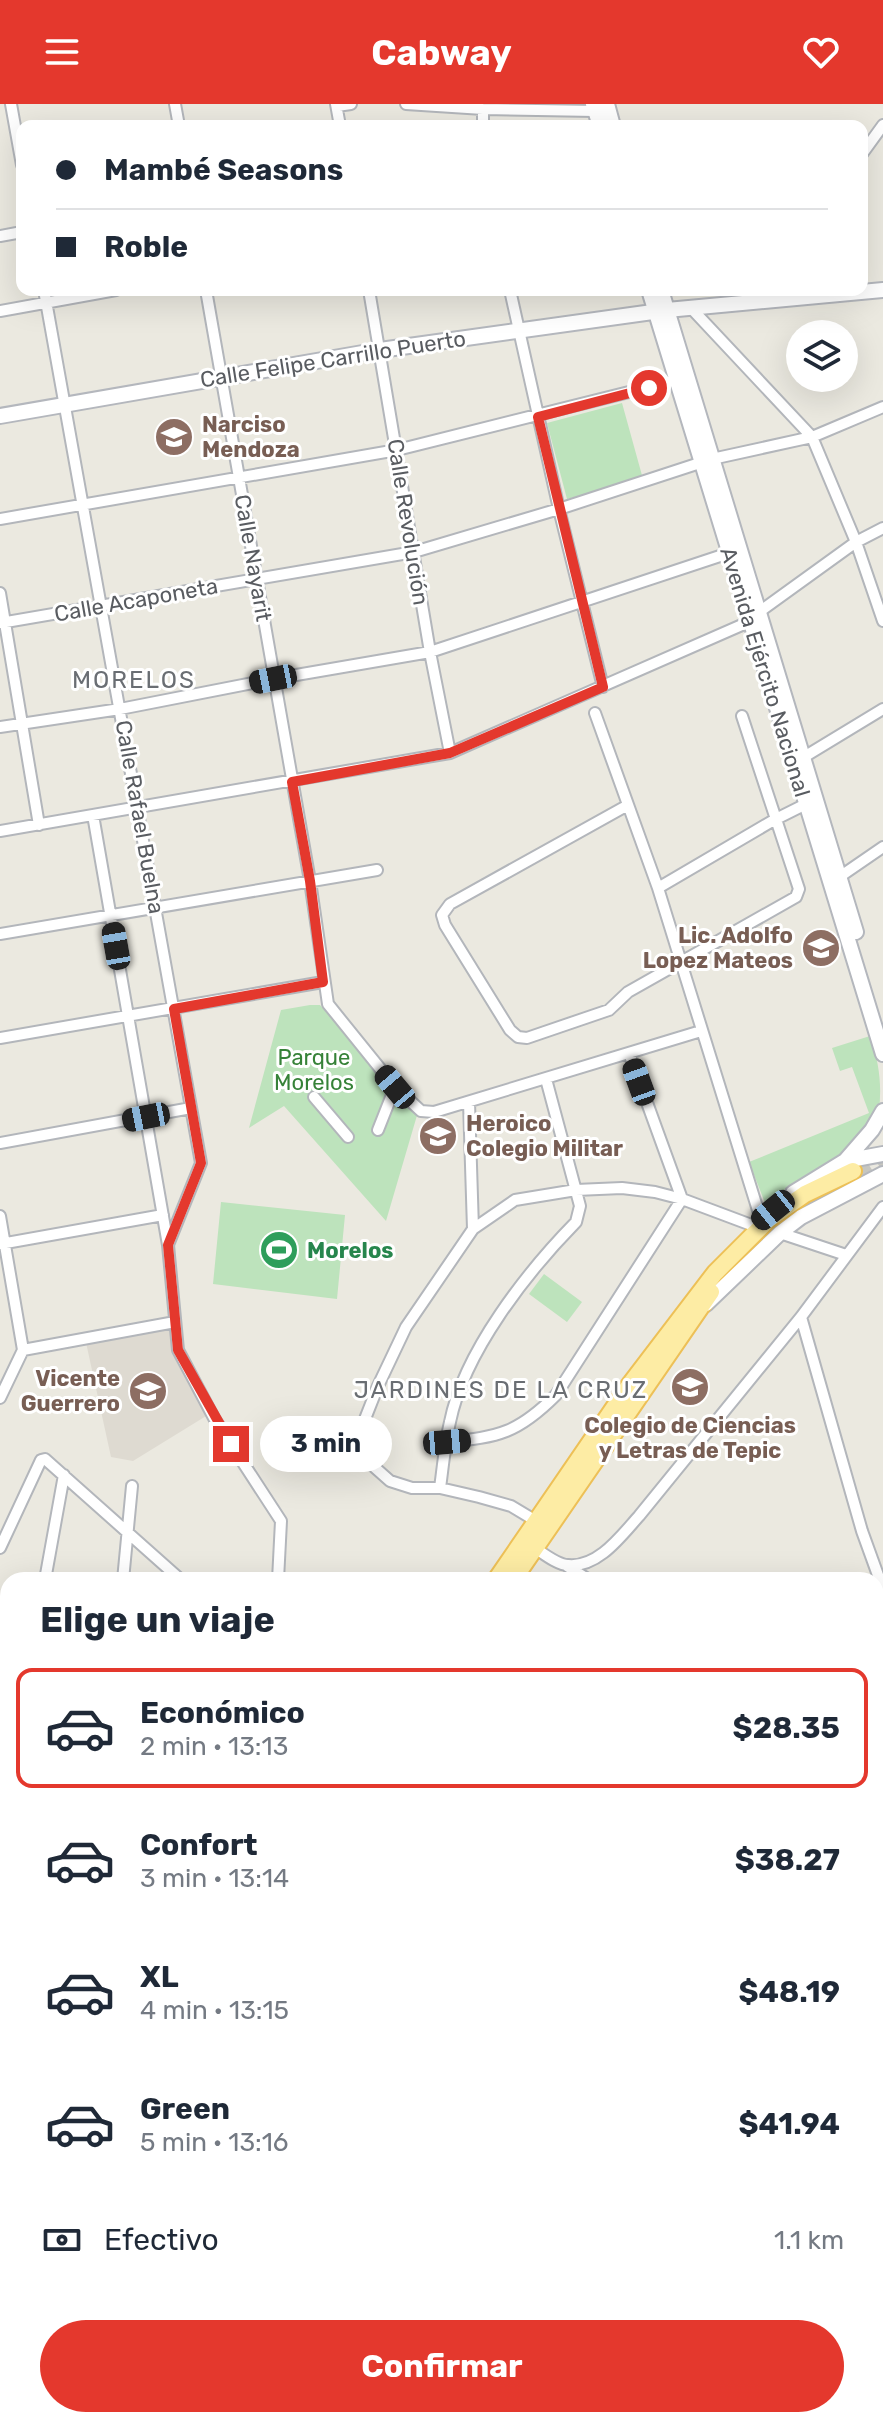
<!DOCTYPE html>
<html lang="es">
<meta charset="utf-8">
<style>
body{margin:0;font-family:Rubik,sans-serif;background:#f6f6f7;color:#1f2937;height:100vh;display:flex;flex-direction:column;font-size:30px;white-space:nowrap}
*{box-sizing:border-box;margin:0}
p{font-size:26px;color:#747a83}
.icon{flex:none;width:44px;height:44px;fill:none;stroke:currentColor;stroke-width:2;stroke-linecap:round;stroke-linejoin:round}
.map{position:relative;flex:1;overflow:hidden}
.side{position:absolute;left:0px;top:1468px;width:884px;height:856px;display:flex;flex-direction:column;background:#fff;border-radius:24px 24px 0 0;box-shadow:0 8px 32px #0002}
.side>*{flex:none}
.top-card{position:absolute;left:16px;top:16px;width:852px;height:176px;border-radius:16px;box-shadow:0 8px 32px #0002;display:grid;align-content:center;height:176px;padding:0 40px;background:#fff}
.tools{position:absolute;left:786px;top:216px;display:grid;gap:16px}
.tools a{display:grid;place-items:center;width:72px;height:72px;border-radius:50%;background:#fff;box-shadow:0 8px 32px #0002;font-size:40px}
.end{position:absolute;width:36px;height:36px;margin:-18px;border:10px solid #e4382d;background:#fff;box-shadow:0 0 0 4px #fff}
.from{border-radius:50%}
.bubble{position:absolute;height:56px;border-radius:28px;background:#fff;box-shadow:0 8px 32px #0002;font-size:26px;font-weight:700;line-height:56px;text-align:center}
.car{position:absolute;width:24px;height:48px;margin:-24px -12px;border-radius:10px;box-shadow:0 0 6px 2px #0007;background:linear-gradient(#222 24%,#8ab4d8 0 40%,#222 0 76%,#8ab4d8 0 86%,#222 0)}
.top-card b{display:flex;align-items:center;gap:28px;height:76px;font-size:30px}
.top-card b+b{border-top:2px solid #e0e1e3}
.top-card i{width:20px;height:20px;background:#1f2937}
ul{padding:0;list-style:none}
li{display:flex;align-items:center;gap:24px;height:120px;margin:0 16px 12px;padding:0 24px;border:4px solid transparent;border-radius:16px}
li div{flex:1}
li b{display:block;font-size:30px}
li em{font-style:normal;font-weight:700}
li.on{border-color:#e4382d}
li>.icon{width:72px;height:72px;stroke-width:1.5}
h2{padding:0 40px;font-size:36px;line-height:96px}
.pay{display:flex;align-items:center;gap:20px;height:88px;padding:0 40px;font-size:30px}
.pay p{margin-inline-start:auto}
.primary-button{display:flex;gap:16px;margin-top:auto;padding:16px 40px}
.primary-button a{flex:1;height:92px;border-radius:48px;background:#e4382d;color:#fff;font-size:32px;font-weight:700;line-height:92px;text-align:center}
header{display:flex;justify-content:space-between;align-items:center;height:104px;padding:0 40px;background:#e4382d;color:#fff;font-size:36px;font-weight:700}
.map>svg:first-child{display:block}
</style>
<header><svg class="icon" aria-label="menu" viewBox="0 0 24 24"><path d="M4 6h16M4 12h16M4 18h16"/></svg>Cabway<svg class="icon" aria-label="heart" viewBox="0 0 24 24"><path d="M12 20l-8-8c-3-5 5-10 8-4 3-6 11-1 8 4z"/></svg></header>
<div class="map">
<svg width="883" height="2324" viewBox="0 0 883 2324">
<rect width="100%" height="100%" fill="#ebe9e0"/>
<path fill="#dedad1" d="M 175,1218 L 178,1246 L 211,1309 L 133,1357 L 111,1353 L 85,1234 Z
M 883,1739 L 883,1978 L 876,1974 L 876,1740 Z
M 0,1855 L 8,1862 L 8,2161 L 0,2173 Z
M 876,2021 L 883,2025 L 883,2324 L 0,2324 L 0,2274 L 8,2262 L 8,2316 L 876,2316 Z"/>
<path fill="#bde3bc" d="M 622,299 L 643,375 L 567,395 L 547,319 Z
M 310,901 L 320,901 L 394,985 L 418,1008 L 386,1117 L 284,1002 L 249,1024 L 281,906 Z
M 870,932 C 882,966 883,994 875,1028 L 767,1104 L 749,1058 L 869,1009 L 852,963 L 840,967 L 832,944 Z
M 221,1098 L 345,1111 L 337,1195 L 213,1180 Z
M 544,1170 L 582,1198 L 567,1218 L 529,1190 Z
M 876,2021 L 883,2025 L 883,2224 L 876,2231 Z
M 883,2277 L 883,2324 L 838,2324 L 846,2316 L 876,2316 L 876,2285 Z
M 8,2307 L 8,2316 L 43,2316 L 55,2324 L 0,2324 L 0,2319 Z
M 212,2316 L 244,2316 L 247,2323 L 206,2324 Z
M 432,2316 L 708,2316 L 719,2324 L 426,2324 Z"/>
<g fill="none" stroke-linecap="round" stroke-linejoin="round">
<path stroke="#9fd6fc" stroke-width="3" d="M 876,1634 L 883,1636"/>
<path stroke="#c6c6c0" stroke-width="16" stroke-dasharray="16 8" stroke-linecap="butt" d="M 857,1072 L 883,1055"/>
<defs>
<path id="street" d="M 11,0 L 22,61
M 175,0 L 179,22
M 336,0 L 340,22
M 406,0 L 483,5 L 595,7
M 337,2 L 351,0
M 483,5 L 483,22
M 862,50 L 883,21
M 0,132 L 22,128
M 44,186 L 201,1059 L 168,1141
M 206,186 L 310,777 L 328,900 L 395,983 L 421,1007 L 434,1008 L 701,927
M 369,186 L 430,548 L 450,649
M 510,186 L 559,405 L 603,583
M 691,204 L 812,333 L 856,438 L 883,517
M 0,207 L 116,186
M 0,415 L 397,346 L 681,275
M 0,489 L 39,721
M 0,519 L 414,448 L 559,405 L 712,355 L 812,333 L 883,303
M 595,609 L 658,784 L 761,1116
M 0,623 L 120,605 L 273,575 L 430,548 L 735,447
M 799,656 L 883,605
M 628,701 L 450,800 L 442,811 L 445,821 L 510,926 L 518,933 L 527,934 L 609,906 L 628,888 L 796,793 L 799,785 L 742,612
M 93,711 L 168,1141 L 178,1246 L 214,1314 L 281,1417 L 278,1476
M 0,727 L 450,649 L 751,517 L 759,508 L 856,438 L 883,424
M 835,776 L 883,743
M 658,784 L 774,716 L 810,698
M 0,830 L 377,766
M 0,934 L 323,878
M 314,993 L 348,1033
M 469,998 L 473,1125
M 378,1026 L 395,983
M 0,1039 L 191,1004
M 0,1112 L 23,1246
M 780,1129 L 846,1151
M 0,1140 L 163,1111
M 801,1213 L 862,1427 L 883,1485
M 23,1246 L 175,1218
M 0,1294 L 23,1246
M 447,1338 C 499,1333 518,1329 556,1291 L 682,1095 L 629,949
M 440,1384 C 443,1362 445,1339 450,1318 C 464,1248 527,1168 576,1118 L 580,1102 L 546,975
M 536,1421 L 536,1417 L 511,1402 L 479,1393 L 440,1384 L 412,1384 L 390,1377 L 372,1361 L 362,1333 L 363,1320 L 378,1282 L 406,1223 L 473,1125 L 515,1096 L 576,1086 L 622,1084 L 655,1088 L 682,1095 L 754,1122
M 535,1441 L 535,1444 C 544,1450 558,1461 568,1461 C 598,1464 621,1432 639,1412 L 801,1213 L 883,1103
M 0,1444 L 41,1356 L 45,1355 L 181,1476
M 567,1462 L 589,1476
M 45,1476 L 64,1371
M 123,1476 L 132,1382
M 0,1526 L 8,1527
M 876,1530 L 883,1529
M 876,1575 L 883,1572
M 876,1649 L 883,1649
M 0,1705 L 8,1706
M 0,1775 L 8,1772
M 876,1986 L 883,1990
M 876,2006 L 883,2011
M 876,2233 L 883,2225
M 876,2255 L 883,2247
M 724,2316 L 735,2324
M 379,2318 L 390,2324
M 405,2324 L 410,2316
M 788,2324 L 796,2316
M 811,2324 L 819,2316"/>
<path id="secondary" d="M 593,0 L 600,22
M 607,0 L 613,22
M 649,186 L 883,950
M 661,186 L 856,828
M 0,312 L 380,246 L 667,206 L 883,186
M 845,1057 L 872,1026 L 883,1007
M 793,1089 L 845,1057 L 883,1050
M 706,1200 L 780,1129 L 801,1113 L 883,1070
M 876,1733 L 883,1732"/>
<path id="primary" d="M 496,1476 L 631,1279 L 715,1169 L 768,1116 L 805,1090 L 853,1067
M 513,1476 L 711,1188
M 0,2201 L 8,2188
M 0,2232 L 8,2220"/>
</defs>
<use href="#street" stroke="#b3b6bb" stroke-width="14"/>
<use href="#secondary" stroke="#b4b7bd" stroke-width="18"/>
<use href="#primary" stroke="#edc057" stroke-width="20"/>
<use href="#street" stroke="#fff" stroke-width="10"/>
<use href="#secondary" stroke="#fff" stroke-width="14"/>
<use href="#primary" stroke="#fdeca4" stroke-width="16"/>
</g>
<g fill="none" stroke-linecap="round" stroke-linejoin="round">
<path stroke="#e4382d" stroke-width="10" d="M 231,1340 L 178,1246 L 168,1141 L 201,1059 L 174,905 L 323,878 L 310,777 L 292,678 L 450,649 L 603,583 L 538,313 L 649,284"/>
</g>
<defs>
<symbol id="school-disc" viewBox="-11 -11 22 22"><circle r="9.5" fill="#8d6e63" stroke="#fff"/><path d="M0-5L7-2L0 1L-7-2ZM-4 1L0 2.5L4 1V4Q0 6-4 4Z" fill="#fff"/></symbol>
<symbol id="stadium-disc" viewBox="-11 -11 22 22"><circle r="9.5" fill="#2e9e5b" stroke="#fff"/><path d="M0-5a6.5 5 0 1 0 0 10a6.5 5 0 1 0 0-10ZM-3.5-1.8h7v3.6h-7Z" fill="#fff"/></symbol>
<symbol id="university-disc" viewBox="-11 -11 22 22"><circle r="9.5" fill="#8d6e63" stroke="#fff"/><path d="M0-5L7-2L0 1L-7-2ZM-4 1L0 2.5L4 1V4Q0 6-4 4Z" fill="#fff"/></symbol>
</defs>
<g fill-rule="evenodd">
<use href="#school-disc" x="152" y="311" width="44" height="44"/>
<use href="#school-disc" x="799" y="822" width="44" height="44"/>
<use href="#school-disc" x="416" y="1010" width="44" height="44"/>
<use href="#stadium-disc" x="257" y="1124" width="44" height="44"/>
<use href="#university-disc" x="668" y="1261" width="44" height="44"/>
<use href="#school-disc" x="126" y="1265" width="44" height="44"/>
</g>
<g text-anchor="middle" dominant-baseline="central" stroke-width="6" stroke-linejoin="round" paint-order="stroke">
<g font-size="22" fill="#595c61" stroke="#fff">
<text transform="translate(333 255) rotate(-9)">Calle Felipe Carrillo Puerto</text>
<text transform="translate(408 418) rotate(81)">Calle Revolución</text>
<text transform="translate(253 454) rotate(80)">Calle Nayarit</text>
<text transform="translate(136 496) rotate(-10)">Calle Acaponeta</text>
<text transform="translate(765 568) rotate(73)">Avenida Ejército Nacional</text>
<text transform="translate(140 713) rotate(80)">Calle Rafael Buelna</text>
</g>
<g font-size="22" font-weight="bold" fill="#785e54" stroke="#fff" text-anchor="start">
<text x="202" y="320">Narciso<tspan x="202" dy="25">Mendoza</tspan></text>
<text x="793" y="831" text-anchor="end">Lic. Adolfo<tspan x="793" dy="25">Lopez Mateos</tspan></text>
<text x="466" y="1019">Heroico<tspan x="466" dy="25">Colegio Militar</tspan></text>
<text x="120" y="1274" text-anchor="end">Vicente<tspan x="120" dy="25">Guerrero</tspan></text>
<text x="690" y="1321" text-anchor="middle">Colegio de Ciencias<tspan x="690" dy="25">y Letras de Tepic</tspan></text>
</g>
<g font-size="22" fill="#368238" stroke="#fff">
<text x="314" y="953">Parque<tspan x="314" dy="25">Morelos</tspan></text>
</g>
<g font-size="22" font-weight="bold" fill="#27864d" stroke="#fff" text-anchor="start">
<text x="307" y="1146">Morelos</text>
</g>
<g font-size="24" letter-spacing="2" fill="#6a6e73" stroke="#fff">
<text x="134" y="576">MORELOS</text>
<text x="501" y="1286">JARDINES DE LA CRUZ</text>
</g>
</g>
</svg>
<div class="tools">
<a><svg class="icon" aria-label="layers" viewBox="0 0 24 24"><path d="M12 4l9 5-9 5-9-5zM3 14l9 5 9-5"/></svg></a>
</div>
<i class="end from" style="left:649px;top:284px"></i>
<i class="end" style="left:231px;top:1340px"></i>
<div class="bubble" style="left:260px;top:1312px;width:132px">3 min</div>
<i class="car" style="left:273px;top:575px;rotate:259deg"></i>
<i class="car" style="left:116px;top:842px;rotate:350deg"></i>
<i class="car" style="left:639px;top:978px;rotate:340deg"></i>
<i class="car" style="left:395px;top:983px;rotate:320deg"></i>
<i class="car" style="left:146px;top:1013px;rotate:259deg"></i>
<i class="car" style="left:773px;top:1106px;rotate:231deg"></i>
<i class="car" style="left:447px;top:1338px;rotate:85deg"></i>
<div class="top-card">
<b><i class="from"></i>Mambé Seasons</b>
<b><i></i>Roble</b>
</div>
<section class="side">
<h2>Elige un viaje</h2>
<ul>
<li class="on"><svg class="icon" aria-label="car" viewBox="0 0 24 24"><path d="M5 17H2v-5l4-1 3-4h7l3 4 3 1v5h-3M9 17h6M6 11h13"/><circle cx="7" cy="17" r="2"/><circle cx="17" cy="17" r="2"/></svg><div><b>Económico</b><p>2 min · 13:13</p></div><em>$28.35</em></li>
<li><svg class="icon" aria-label="car" viewBox="0 0 24 24"><path d="M5 17H2v-5l4-1 3-4h7l3 4 3 1v5h-3M9 17h6M6 11h13"/><circle cx="7" cy="17" r="2"/><circle cx="17" cy="17" r="2"/></svg><div><b>Confort</b><p>3 min · 13:14</p></div><em>$38.27</em></li>
<li><svg class="icon" aria-label="car" viewBox="0 0 24 24"><path d="M5 17H2v-5l4-1 3-4h7l3 4 3 1v5h-3M9 17h6M6 11h13"/><circle cx="7" cy="17" r="2"/><circle cx="17" cy="17" r="2"/></svg><div><b>XL</b><p>4 min · 13:15</p></div><em>$48.19</em></li>
<li><svg class="icon" aria-label="car" viewBox="0 0 24 24"><path d="M5 17H2v-5l4-1 3-4h7l3 4 3 1v5h-3M9 17h6M6 11h13"/><circle cx="7" cy="17" r="2"/><circle cx="17" cy="17" r="2"/></svg><div><b>Green</b><p>5 min · 13:16</p></div><em>$41.94</em></li>
</ul>
<div class="pay"><svg class="icon" aria-label="cash" viewBox="0 0 24 24"><path d="M3 7h18v10H3z"/><circle cx="12" cy="12" r="2"/></svg>Efectivo<p>1.1 km</p></div>
<div class="primary-button"><a>Confirmar</a></div>
</section>
</div>
